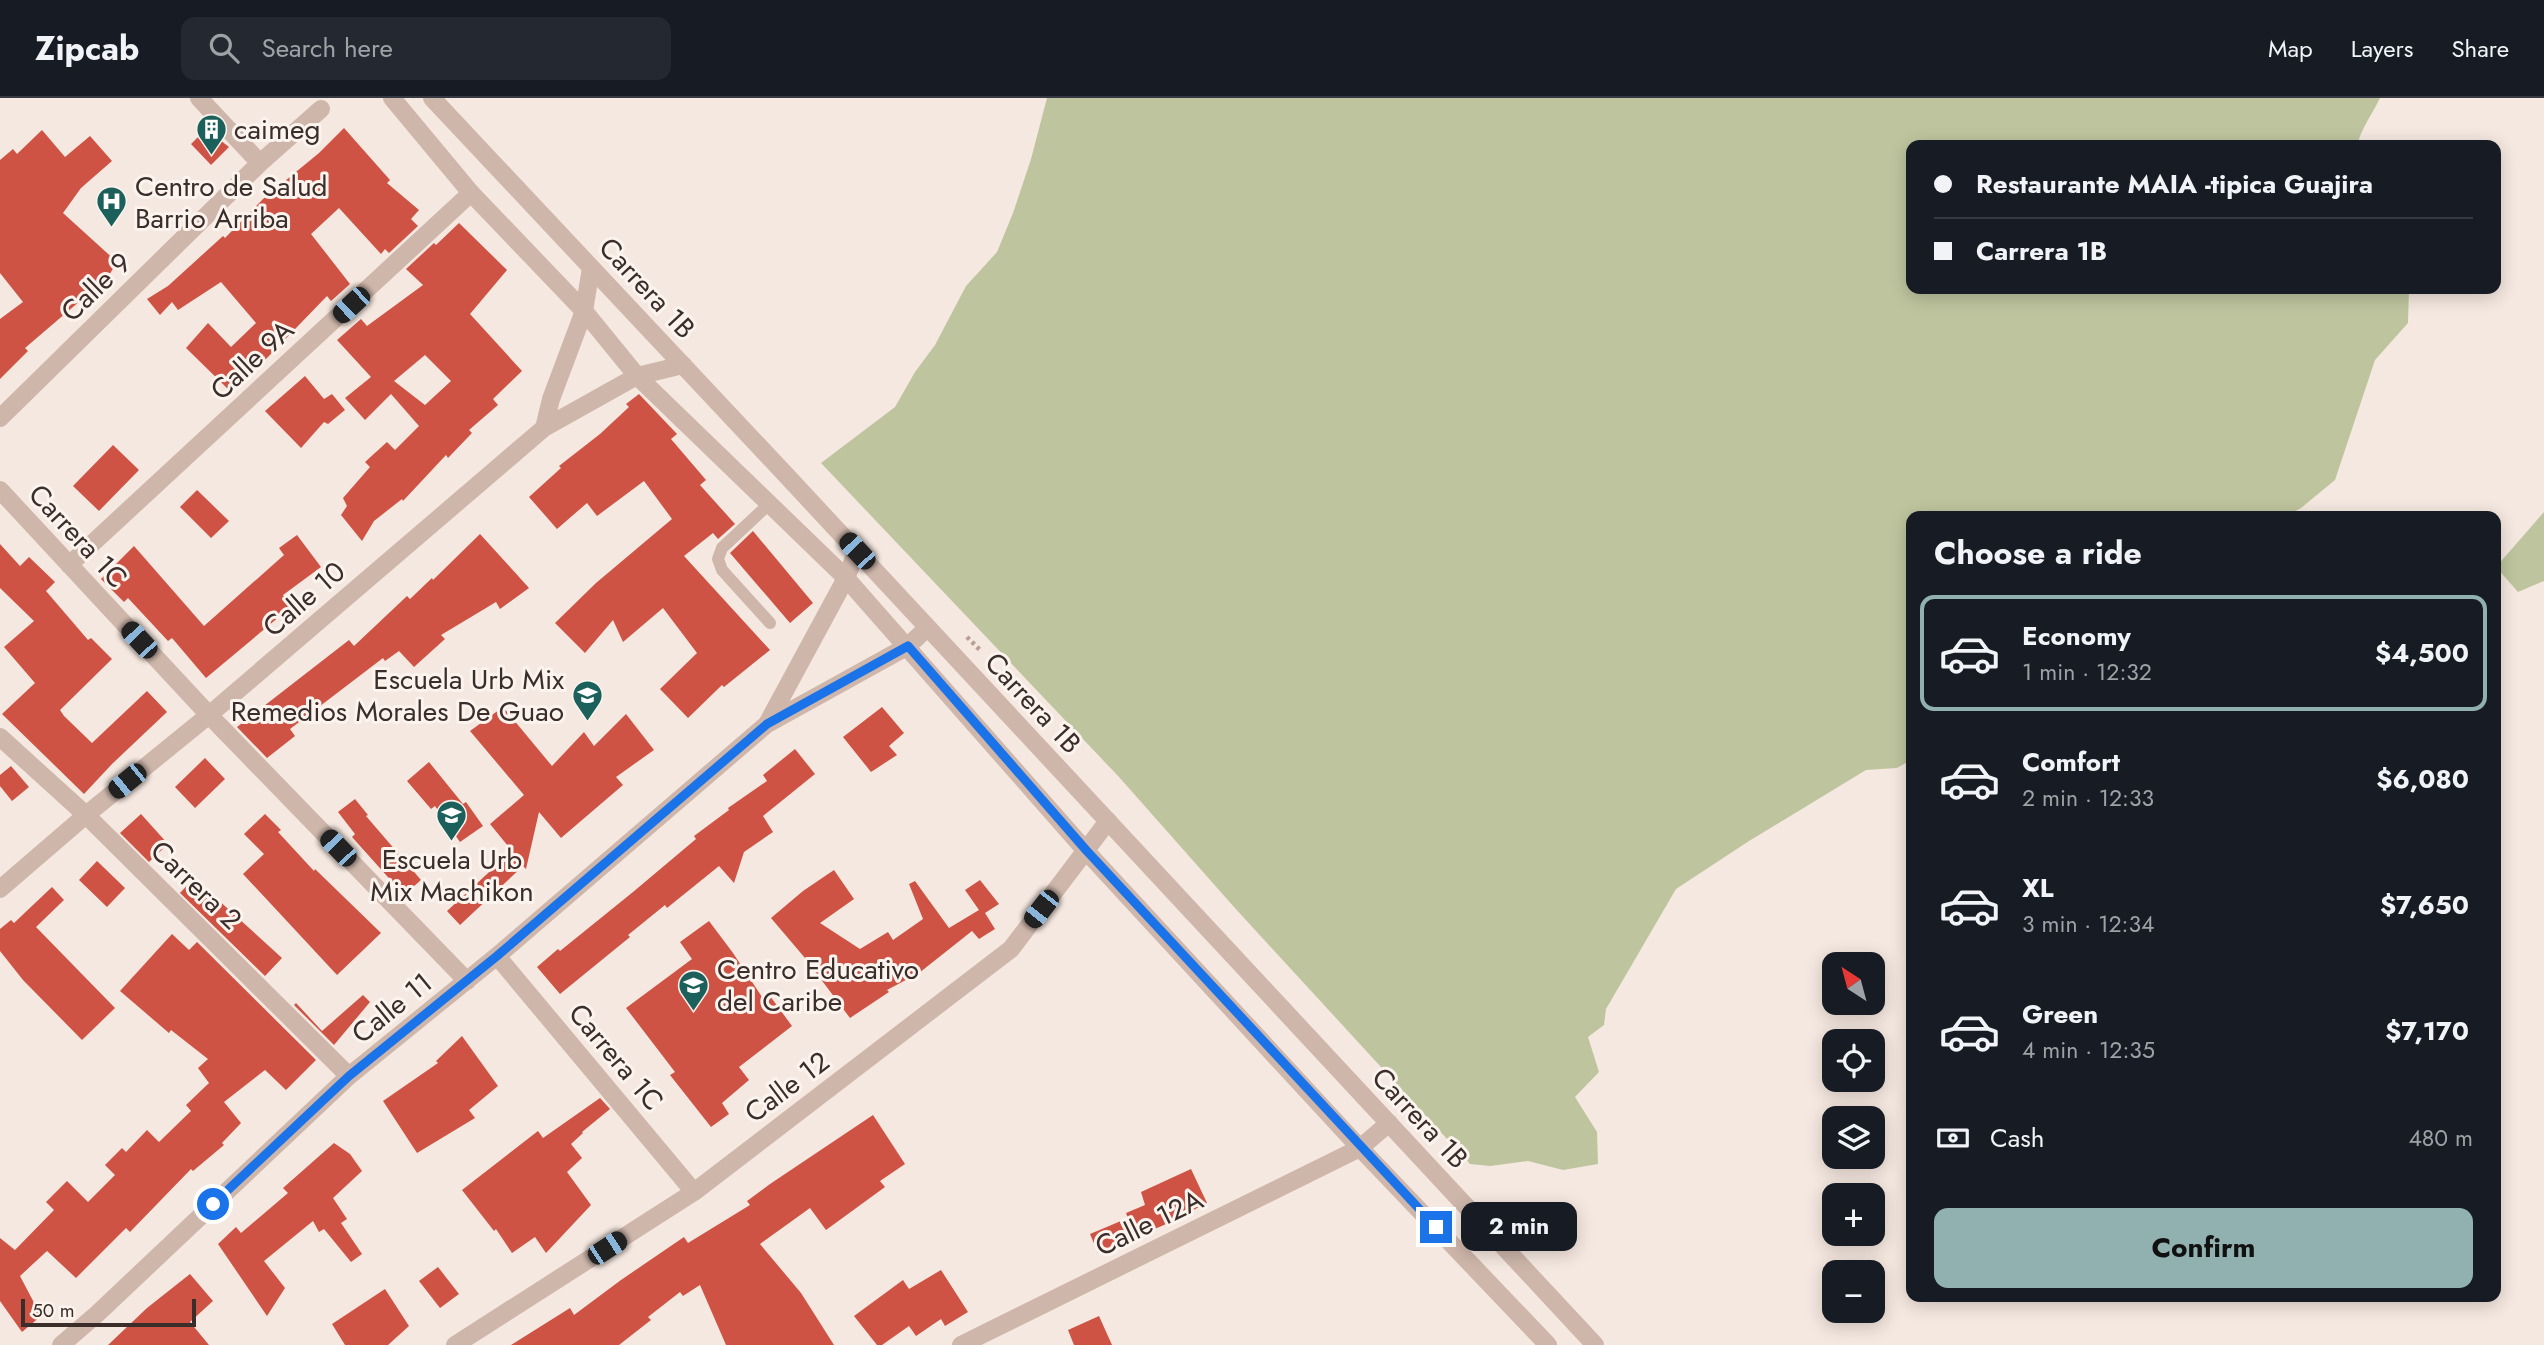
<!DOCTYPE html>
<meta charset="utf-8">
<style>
body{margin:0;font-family:Jost,sans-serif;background:#242831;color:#f1f3f6;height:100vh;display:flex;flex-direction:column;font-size:26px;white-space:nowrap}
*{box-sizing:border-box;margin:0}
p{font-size:23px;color:#9ea1a6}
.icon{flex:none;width:38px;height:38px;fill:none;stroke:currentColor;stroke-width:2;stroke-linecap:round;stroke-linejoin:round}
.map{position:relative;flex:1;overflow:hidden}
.side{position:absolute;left:1906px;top:413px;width:595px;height:791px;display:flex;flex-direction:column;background:#171b24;border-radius:14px;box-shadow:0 4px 18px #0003}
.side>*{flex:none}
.top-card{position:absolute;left:1906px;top:42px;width:595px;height:154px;border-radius:14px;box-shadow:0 4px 18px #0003;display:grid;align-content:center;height:154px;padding:0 28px;background:#171b24}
.needle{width:46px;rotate:324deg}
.buttons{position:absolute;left:1822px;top:854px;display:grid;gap:14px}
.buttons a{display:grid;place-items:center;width:63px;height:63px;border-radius:14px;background:#171b24;box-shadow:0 4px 18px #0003;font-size:35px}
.scale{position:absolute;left:21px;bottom:18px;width:175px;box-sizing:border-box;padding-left:7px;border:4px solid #3b2d2a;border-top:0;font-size:19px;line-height:24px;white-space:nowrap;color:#3b2d2a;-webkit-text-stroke:5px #fbf3ed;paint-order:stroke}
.end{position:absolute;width:32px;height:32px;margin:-16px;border:9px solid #1a73e8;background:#fff;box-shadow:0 0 0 4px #fff}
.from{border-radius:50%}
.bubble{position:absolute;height:49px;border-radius:14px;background:#171b24;box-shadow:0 4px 18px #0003;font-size:23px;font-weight:700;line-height:49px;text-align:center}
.car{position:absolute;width:21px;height:42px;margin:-21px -10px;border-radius:9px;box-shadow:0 0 5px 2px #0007;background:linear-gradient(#222 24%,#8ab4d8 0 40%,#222 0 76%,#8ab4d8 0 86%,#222 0)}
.top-card b{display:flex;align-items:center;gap:24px;height:66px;font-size:26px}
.top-card b+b{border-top:2px solid #363941}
.top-card i{width:18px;height:18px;background:#f1f3f6}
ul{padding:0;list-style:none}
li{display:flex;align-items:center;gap:21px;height:116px;margin:0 14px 10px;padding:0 14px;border:4px solid transparent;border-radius:14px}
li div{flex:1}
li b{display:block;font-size:26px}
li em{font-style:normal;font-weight:700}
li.current{border-color:#91b1b0}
li>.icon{width:63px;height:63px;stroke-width:1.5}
h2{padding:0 28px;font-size:32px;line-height:84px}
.pay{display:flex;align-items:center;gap:18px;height:77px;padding:0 28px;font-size:26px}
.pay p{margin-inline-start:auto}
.button{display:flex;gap:14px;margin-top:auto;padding:14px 28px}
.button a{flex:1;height:80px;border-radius:14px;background:#91b1b0;color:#111;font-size:28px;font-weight:700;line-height:80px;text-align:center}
header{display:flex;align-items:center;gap:42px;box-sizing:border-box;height:98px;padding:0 35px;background:#171b24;border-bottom:2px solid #363941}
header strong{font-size:33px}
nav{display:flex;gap:38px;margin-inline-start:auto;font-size:24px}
.search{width:490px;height:63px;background:#242831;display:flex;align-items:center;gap:18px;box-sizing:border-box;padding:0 24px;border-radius:14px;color:#9ea1a6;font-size:26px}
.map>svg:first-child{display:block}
</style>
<header>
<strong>Zipcab</strong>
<div class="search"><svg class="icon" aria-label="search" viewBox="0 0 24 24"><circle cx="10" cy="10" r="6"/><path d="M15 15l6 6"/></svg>Search here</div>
<nav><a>Map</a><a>Layers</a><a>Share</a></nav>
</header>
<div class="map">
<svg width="2544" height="1247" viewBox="0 0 2544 1247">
<rect width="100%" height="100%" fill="#f5e8e0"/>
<path fill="#bec59e" d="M 1047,0 L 2380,0 C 2374,13 2358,36 2358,47 L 1911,47 L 1911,191 L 2409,191 L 2408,225 L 2375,262 L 2335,382 L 2301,410 L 2286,418 L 1911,418 L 1911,662 L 1897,670 L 1866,672 L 1749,743 L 1676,791 L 1606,911 L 1604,927 L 1588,939 L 1599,974 L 1575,999 L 1597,1034 L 1598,1066 L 1563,1072 L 1528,1063 L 1490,1068 L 1470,1066 L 1234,809 L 1119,679 L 821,365 L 895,309 L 915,274 L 935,247 L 966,188 L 997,154 L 1013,115 L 1031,61 Z
M 2544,414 L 2544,483 L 2518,494 L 2496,469 Z"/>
<path fill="#ce5345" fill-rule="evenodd" d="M 344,30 L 390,82 L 387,85 L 419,112 L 411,121 L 418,128 L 389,155 L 385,151 L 381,156 L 339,110 L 311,136 L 350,186 L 331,203 L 327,198 L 267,260 L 230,293 L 186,250 L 208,225 L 231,249 L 256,225 L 221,184 L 178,212 L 172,204 L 160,217 L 147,201 L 168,188 L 223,138 L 225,140 L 263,101 L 319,55 Z
M 206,31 L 229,49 L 211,67 L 191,46 Z
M 42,32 L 65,59 L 90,38 L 112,63 L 81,90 L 63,115 L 117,164 L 108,179 L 25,250 L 28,253 L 0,281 L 0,221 L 23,204 L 0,175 L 0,62 L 13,51 L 17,56 Z
M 459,125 L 507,172 L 470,216 L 522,273 L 493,301 L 498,307 L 469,332 L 472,335 L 448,360 L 446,357 L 403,403 L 402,401 L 374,423 L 362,443 L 341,417 L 347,408 L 343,400 L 370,369 L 365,364 L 387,344 L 395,352 L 419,328 L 391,296 L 365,322 L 345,300 L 371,279 L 337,242 L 361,221 L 367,228 L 423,187 L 406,171 L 434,145 L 436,147 ZM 425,257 L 451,283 L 425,307 L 394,283 Z
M 305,278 L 324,301 L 332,296 L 345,312 L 328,326 L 324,324 L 301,350 L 265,313 Z
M 639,296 L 677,336 L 671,341 L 706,382 L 700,387 L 735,426 L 718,441 L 713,435 L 684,458 L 770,552 L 724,589 L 722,587 L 688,620 L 660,591 L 697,555 L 663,510 L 623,544 L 613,522 L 585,555 L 555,525 L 596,485 L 672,421 L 644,383 L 597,418 L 587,405 L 557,431 L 529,399 L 561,370 L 559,368 L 600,336 L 629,309 L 626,306 Z
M 113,347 L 139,372 L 99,413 L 73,388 Z
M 197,392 L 229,423 L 211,440 L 180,409 Z
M 753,433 L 813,505 L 790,525 L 730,455 Z
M 480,436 L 529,490 L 500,511 L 496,504 L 441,537 L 445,541 L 414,569 L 399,553 L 385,563 L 383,560 L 290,631 L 295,638 L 267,660 L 237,629 L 349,542 L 354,548 L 407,498 L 410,501 L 432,480 L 433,482 Z
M 297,437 L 321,469 L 283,497 L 292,508 L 206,580 L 172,540 L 168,543 L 128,500 L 124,504 L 101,481 L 134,448 L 204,528 L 284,457 L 279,450 Z
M 0,446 L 20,468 L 29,459 L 55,484 L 46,493 L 88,542 L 91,540 L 112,561 L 60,612 L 64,618 L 92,645 L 147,593 L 167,614 L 112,666 L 84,696 L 2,616 L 35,585 L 4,549 L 34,523 L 0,490 Z
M 503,609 L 552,668 L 584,634 L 594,648 L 626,616 L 654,652 L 616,679 L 623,687 L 561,740 L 539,714 L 526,771 L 523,768 L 460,827 L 447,813 L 512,753 L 490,726 L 524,697 L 470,633 Z
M 882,609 L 904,635 L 889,648 L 897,657 L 871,674 L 843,639 Z
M 795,651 L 815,676 L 763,718 L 773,734 L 744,754 L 734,785 L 719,768 L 667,810 L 665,807 L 628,837 L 630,839 L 560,896 L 537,869 L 558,851 L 560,853 L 633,794 L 696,741 L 694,738 L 729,712 L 728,710 L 767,683 L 763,677 Z
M 205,660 L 225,681 L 195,710 L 175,689 Z
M 429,664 L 463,706 L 466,704 L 483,728 L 460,744 L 435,708 L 431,711 L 407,683 Z
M 11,668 L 29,689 L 12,703 L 0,688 L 0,677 Z
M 355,701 L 368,717 L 366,718 L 421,782 L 404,797 L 352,739 L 355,736 L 338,714 Z
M 141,716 L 168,746 L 149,764 L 120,735 Z
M 265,716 L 281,732 L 278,734 L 314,773 L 315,771 L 381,835 L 337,877 L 243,776 L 264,756 L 244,736 Z
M 97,763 L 125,790 L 107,809 L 79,782 Z
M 834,772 L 854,801 L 820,825 L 860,851 L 888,834 L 893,842 L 923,821 L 909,786 L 915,783 L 949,830 L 979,812 L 965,792 L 980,782 L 999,806 L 985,815 L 995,831 L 979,841 L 972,833 L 919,875 L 887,892 L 889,894 L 850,920 L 805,860 L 771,820 L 803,793 Z
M 194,780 L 282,860 L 265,878 L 180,795 Z
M 52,789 L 64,802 L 36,829 L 115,910 L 82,942 L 23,882 L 0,853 L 0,831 L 11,822 L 14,825 Z
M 709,823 L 733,855 L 764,902 L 770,898 L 792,928 L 739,969 L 749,982 L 722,1005 L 729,1016 L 711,1029 L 670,977 L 675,974 L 626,910 L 692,861 L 680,844 Z
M 172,836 L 189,852 L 197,844 L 316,962 L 286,992 L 265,972 L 224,1004 L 241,1025 L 222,1045 L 224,1047 L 193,1073 L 191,1071 L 130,1134 L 126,1130 L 76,1180 L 47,1153 L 20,1178 L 41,1218 L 22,1234 L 0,1203 L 0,1140 L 15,1152 L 54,1112 L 46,1104 L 67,1083 L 88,1104 L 115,1077 L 105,1067 L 122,1050 L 126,1054 L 147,1032 L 159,1044 L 191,1013 L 186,1007 L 209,985 L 198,970 L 208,961 L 171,932 L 169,935 L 120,893 Z
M 363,897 L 370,904 L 334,947 L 294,907 L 296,905 L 322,933 Z
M 462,938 L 498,988 L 469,1012 L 475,1020 L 417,1055 L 383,1003 L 438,965 L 436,963 Z
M 600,1000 L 610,1011 L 582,1034 L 583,1035 L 571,1046 L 582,1060 L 567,1074 L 591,1107 L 546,1155 L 535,1139 L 512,1155 L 496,1131 L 494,1133 L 462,1092 L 538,1033 L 543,1040 Z
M 873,1017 L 905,1066 L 880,1083 L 885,1089 L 826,1132 L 810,1110 L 760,1146 L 801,1195 L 834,1247 L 726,1247 L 700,1187 L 683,1198 L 680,1194 L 648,1219 L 651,1222 L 619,1247 L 511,1247 L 570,1210 L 574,1217 L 621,1182 L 684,1139 L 688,1145 L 750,1107 L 747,1103 L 770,1086 Z
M 334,1045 L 350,1056 L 362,1073 L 333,1100 L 347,1121 L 341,1125 L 362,1156 L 351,1164 L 324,1131 L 319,1134 L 313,1123 L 264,1163 L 285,1190 L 267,1218 L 218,1146 L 236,1129 L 241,1135 L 288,1095 L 283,1090 Z
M 1191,1071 L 1207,1105 L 1164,1127 L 1098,1155 L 1090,1136 L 1128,1120 L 1126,1115 L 1145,1107 L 1141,1094 Z
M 438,1169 L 459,1196 L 440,1210 L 419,1183 Z
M 941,1172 L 968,1214 L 945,1228 L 941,1221 L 916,1238 L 909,1228 L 882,1247 L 877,1247 L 854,1218 L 903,1182 L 909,1191 Z
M 190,1176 L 213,1203 L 190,1224 L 209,1247 L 108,1247 L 147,1210 Z
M 385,1191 L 409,1228 L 388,1247 L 345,1247 L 332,1226 Z
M 1099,1218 L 1112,1247 L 1074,1247 L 1068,1232 Z"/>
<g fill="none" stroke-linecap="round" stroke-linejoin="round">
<path stroke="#ba9f94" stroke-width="4.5" stroke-dasharray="3.5 3.5" stroke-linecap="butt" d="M 967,539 L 981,553"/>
<path stroke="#ceb6aa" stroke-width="12" d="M 769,406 L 722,450 L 718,461 L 722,472 L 770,525"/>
<path stroke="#ceb6aa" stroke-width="18" d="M 199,0 L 260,65
M 0,320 L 260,65 L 321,11
M 544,330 L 551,301 L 584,213 L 591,170
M 0,392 L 209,617 L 467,883
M 69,467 L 471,95
M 767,626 L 846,480 L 857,453
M 0,639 L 86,717 L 349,978
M 0,791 L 86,717 L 209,617 L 544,330 L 637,278 L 683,267
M 497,858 L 694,1094
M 61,1247 L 97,1216 L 349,978 L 497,858 L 767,626 L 908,548 L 927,530
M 455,1247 L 694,1094 L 1011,851 L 1108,723
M 961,1247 L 1360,1050 L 1389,1025"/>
<path stroke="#ceb6aa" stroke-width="18" d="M 392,0 L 471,95 L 584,213 L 637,278 L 846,480 L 1086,753 L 1360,1050 L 1548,1247
M 432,0 L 786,377 L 1595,1247"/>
</g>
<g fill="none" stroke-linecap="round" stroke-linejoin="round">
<path stroke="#1a73e8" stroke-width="9" d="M 213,1106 L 349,978 L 497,858 L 767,626 L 908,548 L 1086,752 L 1436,1129"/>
</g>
<defs>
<symbol id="building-pin" viewBox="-11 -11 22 30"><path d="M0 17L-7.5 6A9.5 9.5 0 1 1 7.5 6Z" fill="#1c605b" stroke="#fbf3ed"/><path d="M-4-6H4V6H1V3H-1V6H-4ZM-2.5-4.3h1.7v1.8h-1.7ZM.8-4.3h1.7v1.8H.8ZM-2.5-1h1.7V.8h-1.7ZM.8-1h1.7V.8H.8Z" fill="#fff"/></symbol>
<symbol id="hospital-pin" viewBox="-11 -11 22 30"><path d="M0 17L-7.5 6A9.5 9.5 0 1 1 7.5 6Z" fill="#1c605b" stroke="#fbf3ed"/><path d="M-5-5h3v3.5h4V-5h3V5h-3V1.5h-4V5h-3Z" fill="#fff"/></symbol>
<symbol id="school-pin" viewBox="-11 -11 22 30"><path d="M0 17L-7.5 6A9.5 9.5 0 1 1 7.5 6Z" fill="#1c605b" stroke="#fbf3ed"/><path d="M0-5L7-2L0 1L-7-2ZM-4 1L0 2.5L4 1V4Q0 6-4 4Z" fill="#fff"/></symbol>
</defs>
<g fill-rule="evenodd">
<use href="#building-pin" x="194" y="14" width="35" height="47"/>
<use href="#hospital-pin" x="94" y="86" width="35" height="47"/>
<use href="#school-pin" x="570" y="580" width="35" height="47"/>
<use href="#school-pin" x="434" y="700" width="35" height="47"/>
<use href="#school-pin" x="676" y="870" width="35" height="47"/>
</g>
<g text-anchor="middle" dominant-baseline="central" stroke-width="6" stroke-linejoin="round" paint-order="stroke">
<g font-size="28" fill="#3b2d2a" stroke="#fbf3ed" text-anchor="start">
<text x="234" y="31">caimeg</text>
<text x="135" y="88">Centro de Salud<tspan x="135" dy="32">Barrio Arriba</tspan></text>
<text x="564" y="581" text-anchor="end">Escuela Urb Mix<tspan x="564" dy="32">Remedios Morales De Guao</tspan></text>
<text x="452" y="761" text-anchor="middle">Escuela Urb<tspan x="452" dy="32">Mix Machikon</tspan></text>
<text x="717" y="871">Centro Educativo<tspan x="717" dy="32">del Caribe</tspan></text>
</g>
<g font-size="28" fill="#3b2d2a" stroke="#fbf3ed">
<text transform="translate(96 189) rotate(-44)">Calle 9</text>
<text transform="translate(647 190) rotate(47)">Carrera 1B</text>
<text transform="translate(252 262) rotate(-43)">Calle 9A</text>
<text transform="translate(78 438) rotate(47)">Carrera 1C</text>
<text transform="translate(304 501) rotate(-41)">Calle 10</text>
<text transform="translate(1033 605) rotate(47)">Carrera 1B</text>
<text transform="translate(196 787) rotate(44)">Carrera 2</text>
<text transform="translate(392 910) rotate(-39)">Calle 11</text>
<text transform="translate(616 959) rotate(50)">Carrera 1C</text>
<text transform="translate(787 989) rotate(-37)">Calle 12</text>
<text transform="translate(1420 1020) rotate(47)">Carrera 1B</text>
<text transform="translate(1149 1125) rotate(-26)">Calle 12A</text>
</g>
</g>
</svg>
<div class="buttons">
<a><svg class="needle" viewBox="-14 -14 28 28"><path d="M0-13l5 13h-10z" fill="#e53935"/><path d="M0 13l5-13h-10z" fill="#9ea1a6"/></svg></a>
<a><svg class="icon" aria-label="locate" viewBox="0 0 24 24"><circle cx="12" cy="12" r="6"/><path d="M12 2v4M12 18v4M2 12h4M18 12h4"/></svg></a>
<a><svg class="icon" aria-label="layers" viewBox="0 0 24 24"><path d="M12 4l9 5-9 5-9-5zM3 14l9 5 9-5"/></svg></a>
<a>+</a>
<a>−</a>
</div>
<div class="scale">50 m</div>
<i class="end from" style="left:213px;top:1106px"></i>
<i class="end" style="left:1436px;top:1129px"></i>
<div class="bubble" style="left:1461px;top:1104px;width:116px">2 min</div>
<i class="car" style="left:351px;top:207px;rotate:227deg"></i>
<i class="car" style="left:857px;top:453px;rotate:317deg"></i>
<i class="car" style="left:139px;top:542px;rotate:317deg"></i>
<i class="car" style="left:127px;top:683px;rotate:231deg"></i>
<i class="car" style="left:338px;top:750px;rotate:316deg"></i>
<i class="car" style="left:1041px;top:811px;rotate:218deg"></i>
<i class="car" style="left:607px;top:1150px;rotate:57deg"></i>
<div class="top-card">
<b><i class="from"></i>Restaurante MAIA -tipica Guajira</b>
<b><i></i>Carrera 1B</b>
</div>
<section class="side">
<h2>Choose a ride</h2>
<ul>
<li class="current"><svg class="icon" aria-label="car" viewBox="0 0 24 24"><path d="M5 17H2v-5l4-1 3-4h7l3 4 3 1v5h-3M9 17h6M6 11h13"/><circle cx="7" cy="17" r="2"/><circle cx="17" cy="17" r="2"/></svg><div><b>Economy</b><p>1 min · 12:32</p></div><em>$4,500</em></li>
<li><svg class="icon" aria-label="car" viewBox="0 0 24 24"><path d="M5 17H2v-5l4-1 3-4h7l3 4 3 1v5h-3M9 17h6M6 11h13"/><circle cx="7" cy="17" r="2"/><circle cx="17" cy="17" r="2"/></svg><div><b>Comfort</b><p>2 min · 12:33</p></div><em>$6,080</em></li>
<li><svg class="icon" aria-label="car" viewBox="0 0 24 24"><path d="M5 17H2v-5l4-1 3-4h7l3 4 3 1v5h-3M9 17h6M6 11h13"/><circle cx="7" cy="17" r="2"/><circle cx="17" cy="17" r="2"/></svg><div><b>XL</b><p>3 min · 12:34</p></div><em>$7,650</em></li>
<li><svg class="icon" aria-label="car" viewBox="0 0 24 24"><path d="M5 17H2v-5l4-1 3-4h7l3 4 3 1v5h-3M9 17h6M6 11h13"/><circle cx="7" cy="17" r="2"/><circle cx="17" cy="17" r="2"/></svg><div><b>Green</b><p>4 min · 12:35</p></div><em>$7,170</em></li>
</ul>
<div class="pay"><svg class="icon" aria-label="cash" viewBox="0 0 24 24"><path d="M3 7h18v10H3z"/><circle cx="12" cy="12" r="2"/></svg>Cash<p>480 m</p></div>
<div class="button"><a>Confirm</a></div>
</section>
</div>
